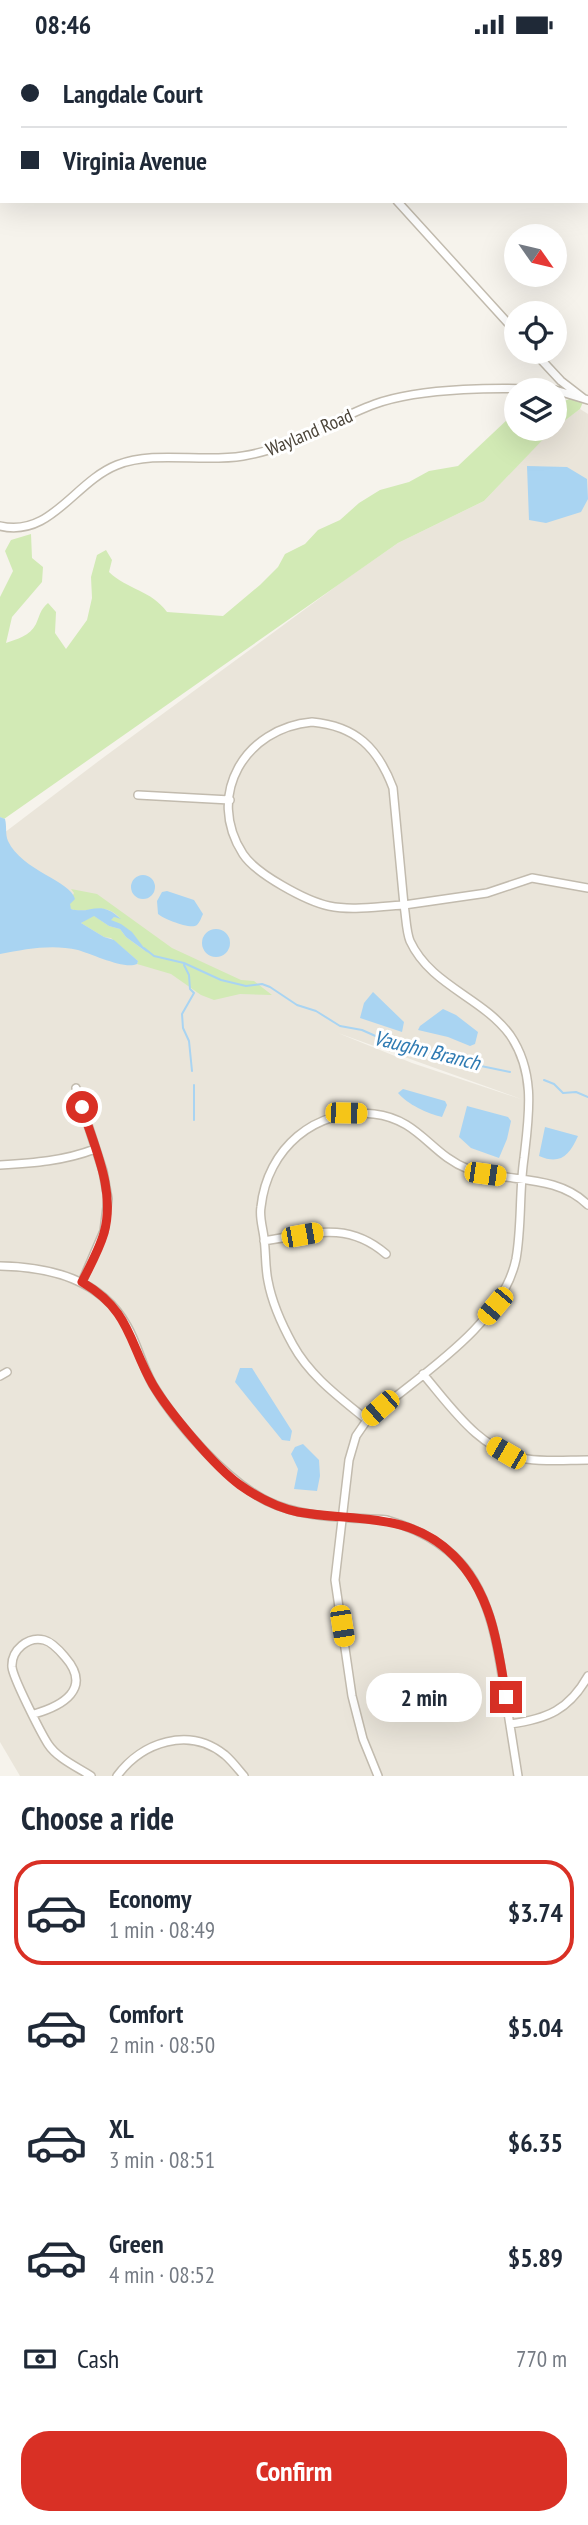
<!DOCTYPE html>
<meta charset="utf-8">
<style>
body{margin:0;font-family:"PT Sans Narrow",sans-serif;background:#f2f2f3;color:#1f2937;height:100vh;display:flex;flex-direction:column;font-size:26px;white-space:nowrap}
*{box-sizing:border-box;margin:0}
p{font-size:23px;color:#747a83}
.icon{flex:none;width:38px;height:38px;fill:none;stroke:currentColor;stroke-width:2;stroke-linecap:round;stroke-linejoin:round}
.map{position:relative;height:1727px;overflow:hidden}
.details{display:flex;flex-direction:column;background:#fff;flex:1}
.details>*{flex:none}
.top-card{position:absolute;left:0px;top:0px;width:588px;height:154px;box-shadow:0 7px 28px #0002;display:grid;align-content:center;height:154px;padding:0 21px;background:#fff}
.needle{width:46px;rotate:124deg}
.controls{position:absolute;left:504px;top:175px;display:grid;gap:14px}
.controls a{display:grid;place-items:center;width:63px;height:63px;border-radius:50%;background:#fff;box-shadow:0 7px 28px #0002;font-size:35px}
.end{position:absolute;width:32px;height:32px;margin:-16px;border:9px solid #d93025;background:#fff;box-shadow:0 0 0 4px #fff}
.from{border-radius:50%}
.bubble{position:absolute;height:49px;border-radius:24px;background:#fff;box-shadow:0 7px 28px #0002;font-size:23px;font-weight:700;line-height:49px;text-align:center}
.car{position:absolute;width:21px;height:42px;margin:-21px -10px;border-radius:9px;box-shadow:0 0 5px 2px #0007;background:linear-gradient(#f5c518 24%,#345 0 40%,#f5c518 0 76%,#345 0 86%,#f5c518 0)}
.top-card b{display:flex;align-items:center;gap:24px;height:66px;font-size:26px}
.top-card b+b{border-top:2px solid #e0e1e3}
.top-card i{width:18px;height:18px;background:#1f2937}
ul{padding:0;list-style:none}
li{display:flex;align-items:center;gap:21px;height:105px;margin:0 14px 10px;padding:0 7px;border:4px solid transparent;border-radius:28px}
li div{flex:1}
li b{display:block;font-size:26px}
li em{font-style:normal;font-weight:700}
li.active{border-color:#d93025}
li>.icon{width:63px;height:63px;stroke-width:1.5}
h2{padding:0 21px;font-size:32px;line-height:84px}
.pay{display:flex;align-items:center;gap:18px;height:77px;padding:0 21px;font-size:26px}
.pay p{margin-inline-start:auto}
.primary-button{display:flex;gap:14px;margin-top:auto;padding:14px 21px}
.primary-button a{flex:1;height:80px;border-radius:28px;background:#d93025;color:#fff;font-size:28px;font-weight:700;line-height:80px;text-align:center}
.status{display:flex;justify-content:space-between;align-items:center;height:49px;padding:0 35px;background:#fff;direction:ltr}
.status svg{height:19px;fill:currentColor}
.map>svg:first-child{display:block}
</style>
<div class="status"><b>08:46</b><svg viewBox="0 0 49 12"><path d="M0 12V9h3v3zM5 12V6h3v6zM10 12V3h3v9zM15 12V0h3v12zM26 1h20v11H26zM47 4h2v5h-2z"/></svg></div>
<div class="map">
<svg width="588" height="1727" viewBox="0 0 588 1727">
<rect width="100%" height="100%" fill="#f6f3ec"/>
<path fill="#eae5da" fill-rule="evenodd" d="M 580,360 L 588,365 L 588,1727 L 20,1727 L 0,1693 L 0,787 L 100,711 L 346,530 L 398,494 L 484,452 L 551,381 ZM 338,984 L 532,1054 L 533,1054 L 412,1014 Z"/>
<path fill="#d2eab5" d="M 574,348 L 583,353 L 580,360 L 555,379 L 555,356 Z
M 516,368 L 516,380 L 553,380 L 484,452 L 398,494 L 4,770 L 0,768 L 0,548 L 13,522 L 5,502 L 11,491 L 31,485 L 32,509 L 43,518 L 42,533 L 12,568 L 6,594 C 17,590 30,587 36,575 C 40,566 40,561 48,554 L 56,563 L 55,584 L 66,600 L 87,571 L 92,549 L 91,528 L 97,506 L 106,501 L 112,511 L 109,523 C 128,541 151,541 167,563 L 223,567 L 260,536 L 278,518 L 285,505 L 305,495 L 318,481 L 340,471 L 359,454 L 380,441 L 409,433 L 429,422 L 458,417 L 509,369 Z
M 71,840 L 97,845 L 172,899 L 241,931 L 254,932 L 272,946 L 240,945 L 214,951 L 201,946 L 171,925 L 137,915 L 138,912 L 111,889 L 104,888 L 81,874 L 93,866 L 109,877 L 120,880 L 126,888 L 145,902 C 134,884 130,881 110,871 L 114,868 L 120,869 C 103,851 89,866 71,860 L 69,855 L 74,844 Z"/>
<path fill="#a9d4f2" d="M 527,417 L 567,418 L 587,430 L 588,450 L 581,463 L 546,474 L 529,471 Z
M 0,768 L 5,770 C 7,777 5,785 8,792 C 22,822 70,831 75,850 L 70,855 L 71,860 C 91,866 99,849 121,870 L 114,868 L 111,871 L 121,875 L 132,883 L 148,904 L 126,888 L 120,880 L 109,877 L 94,867 L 81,874 L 104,888 L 114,891 L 138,912 L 137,915 C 125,921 92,905 78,901 C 52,895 26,900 0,905 Z
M131 838a12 12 0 1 1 24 0a12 12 0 1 1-24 0Z
M 167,842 L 194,851 L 203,865 C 201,869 200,873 197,876 C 191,881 164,870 158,865 L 157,852 L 162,843 Z
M202 894a14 14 0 1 1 28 0a14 14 0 1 1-28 0Z
M 373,943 L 404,973 L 402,983 L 360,969 L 364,954 Z
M 443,960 L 456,966 L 478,983 L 475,995 L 470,997 L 448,988 L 418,981 L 420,977 Z
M 403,1040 L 445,1052 L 447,1056 L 442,1068 C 428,1065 407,1055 398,1044 Z
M 467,1057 L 508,1068 L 511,1072 L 507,1090 L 499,1109 L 471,1099 L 459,1088 Z
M 545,1078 L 578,1087 C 569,1107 560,1116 539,1107 Z
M 240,1319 L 252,1319 L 292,1382 L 290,1392 L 282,1391 L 235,1333 Z
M 303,1395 L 319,1411 L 320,1427 L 317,1442 L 294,1440 L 298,1420 L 291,1405 L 295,1398 Z"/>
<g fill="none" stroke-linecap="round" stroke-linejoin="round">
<path stroke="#a9d4f2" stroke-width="2" d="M 144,899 L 154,907 L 184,914 L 221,931 L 246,937 L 262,935 L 270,938 L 297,956 L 316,962 L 340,977 L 362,981 L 389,993 L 403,993 L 420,1003 L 446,1003 L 481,1017 L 510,1023
M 184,916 L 189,926 L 190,940 L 194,944 L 182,965 L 183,979 L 189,992 L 192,1022
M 544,1031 L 554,1035 L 563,1044 L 576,1043 L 588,1048
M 194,1036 L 194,1071"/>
<defs>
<path id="minor" d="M 318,0 L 318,2
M 397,152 L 516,283
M 534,303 L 561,332 L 583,349
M 555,341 L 588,351
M 0,477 C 51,489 74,433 117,416 C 156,401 201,414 243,407 C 290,400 331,371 375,355 C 422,338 504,338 554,341
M 312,673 C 356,677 378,699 393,739 L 404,856 C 380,857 353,862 329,857 C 306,852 256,825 243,805 C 205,746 245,679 312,673 Z
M 138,746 L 230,751
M 76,1039 L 103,1122 L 108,1150 L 104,1182 L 82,1233
M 0,1116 C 33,1114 64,1112 95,1100
M 264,1192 C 310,1185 347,1171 386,1205
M 0,1217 C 50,1218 101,1230 127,1277 C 138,1296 142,1317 153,1336 C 176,1375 227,1432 267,1452 C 304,1470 347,1468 387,1471 C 474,1496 491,1551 503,1632 C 508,1664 513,1695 518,1727
M 423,1325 C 452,1359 480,1402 527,1410 C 547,1413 568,1411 588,1411
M 0,1327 L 7,1323
M 367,1371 C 339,1348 310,1327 293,1296 C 282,1276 272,1254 268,1232 C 265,1218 266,1203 264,1189 C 263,1179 259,1168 261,1158 C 267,1100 315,1058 374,1065 C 419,1070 431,1106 468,1120 C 507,1134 556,1124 588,1156
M 34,1665 C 62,1657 93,1640 65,1608 C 60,1602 52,1593 44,1591 C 28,1587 11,1601 12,1618 C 13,1629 41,1684 48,1695 C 57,1709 77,1718 91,1727
M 510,1675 C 547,1670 569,1661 588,1627
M 117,1727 C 142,1693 189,1677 225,1706 C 232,1712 238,1720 244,1727
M 378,1727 L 363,1690 L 352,1647 L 335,1531 L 349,1411 L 356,1387 L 367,1371 C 416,1328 502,1278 516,1210 C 522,1177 519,1143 524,1109 C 529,1066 536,1024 510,986 C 482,948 431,937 410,892 C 406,882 406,867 404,856 L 487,844 L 532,829 L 588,839"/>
</defs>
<use href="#minor" stroke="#c2bbae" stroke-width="10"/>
<use href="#minor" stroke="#fff" stroke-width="7"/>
</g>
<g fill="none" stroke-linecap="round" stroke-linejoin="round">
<path stroke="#d93025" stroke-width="9" d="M 82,1058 C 94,1098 116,1141 104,1184 C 99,1201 90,1217 82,1233 C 131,1262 128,1292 153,1336 C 169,1363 215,1418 240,1436 C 257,1448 278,1459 298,1463 C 354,1473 409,1462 453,1506 C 492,1544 498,1597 506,1648"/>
</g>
<g text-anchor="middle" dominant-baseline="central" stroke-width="6" stroke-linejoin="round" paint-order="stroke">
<g font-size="19" fill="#4b4439" stroke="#fff">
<text transform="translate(309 383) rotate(-23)">Wayland Road</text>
</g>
<g font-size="21" font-style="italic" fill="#2e7ab2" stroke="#fff">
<text transform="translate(427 1001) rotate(14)">Vaughn Branch</text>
</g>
</g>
</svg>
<div class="controls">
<a><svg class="needle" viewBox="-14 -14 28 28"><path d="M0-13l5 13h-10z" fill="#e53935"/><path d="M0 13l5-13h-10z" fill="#747a83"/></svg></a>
<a><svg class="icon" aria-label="locate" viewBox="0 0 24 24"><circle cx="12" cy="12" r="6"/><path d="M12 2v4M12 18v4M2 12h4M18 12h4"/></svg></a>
<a><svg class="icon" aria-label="layers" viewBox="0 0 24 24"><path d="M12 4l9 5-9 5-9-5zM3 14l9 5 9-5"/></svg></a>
</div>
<i class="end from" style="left:82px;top:1058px"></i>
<i class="end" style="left:506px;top:1648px"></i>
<div class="bubble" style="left:366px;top:1624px;width:116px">2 min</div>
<i class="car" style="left:346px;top:1064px;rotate:91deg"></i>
<i class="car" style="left:485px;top:1125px;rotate:98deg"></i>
<i class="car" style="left:302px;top:1186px;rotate:80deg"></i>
<i class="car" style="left:495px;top:1257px;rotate:220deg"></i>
<i class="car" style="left:380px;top:1359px;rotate:229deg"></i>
<i class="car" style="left:506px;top:1404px;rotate:300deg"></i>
<i class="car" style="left:342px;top:1577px;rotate:171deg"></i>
<div class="top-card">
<b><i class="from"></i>Langdale Court</b>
<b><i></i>Virginia Avenue</b>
</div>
</div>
<section class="details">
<h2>Choose a ride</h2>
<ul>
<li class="active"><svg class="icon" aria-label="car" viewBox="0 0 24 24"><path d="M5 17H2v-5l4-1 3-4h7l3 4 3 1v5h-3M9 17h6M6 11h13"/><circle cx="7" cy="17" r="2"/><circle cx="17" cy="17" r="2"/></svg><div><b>Economy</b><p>1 min · 08:49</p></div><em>$3.74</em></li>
<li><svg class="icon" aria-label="car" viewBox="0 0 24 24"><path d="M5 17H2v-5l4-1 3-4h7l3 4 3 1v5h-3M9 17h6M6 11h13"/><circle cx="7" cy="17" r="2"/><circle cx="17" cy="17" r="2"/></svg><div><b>Comfort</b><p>2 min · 08:50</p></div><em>$5.04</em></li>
<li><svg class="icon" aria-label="car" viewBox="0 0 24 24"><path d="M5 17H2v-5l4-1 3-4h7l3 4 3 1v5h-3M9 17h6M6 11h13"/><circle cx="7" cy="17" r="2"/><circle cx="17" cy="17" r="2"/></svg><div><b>XL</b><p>3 min · 08:51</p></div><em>$6.35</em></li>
<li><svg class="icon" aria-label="car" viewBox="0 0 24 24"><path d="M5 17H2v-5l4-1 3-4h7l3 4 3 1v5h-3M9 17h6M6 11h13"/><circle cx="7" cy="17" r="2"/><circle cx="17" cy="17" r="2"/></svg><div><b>Green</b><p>4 min · 08:52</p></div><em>$5.89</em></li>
</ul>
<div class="pay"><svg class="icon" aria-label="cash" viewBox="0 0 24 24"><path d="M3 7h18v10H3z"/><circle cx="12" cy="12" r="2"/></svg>Cash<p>770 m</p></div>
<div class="primary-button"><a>Confirm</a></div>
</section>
